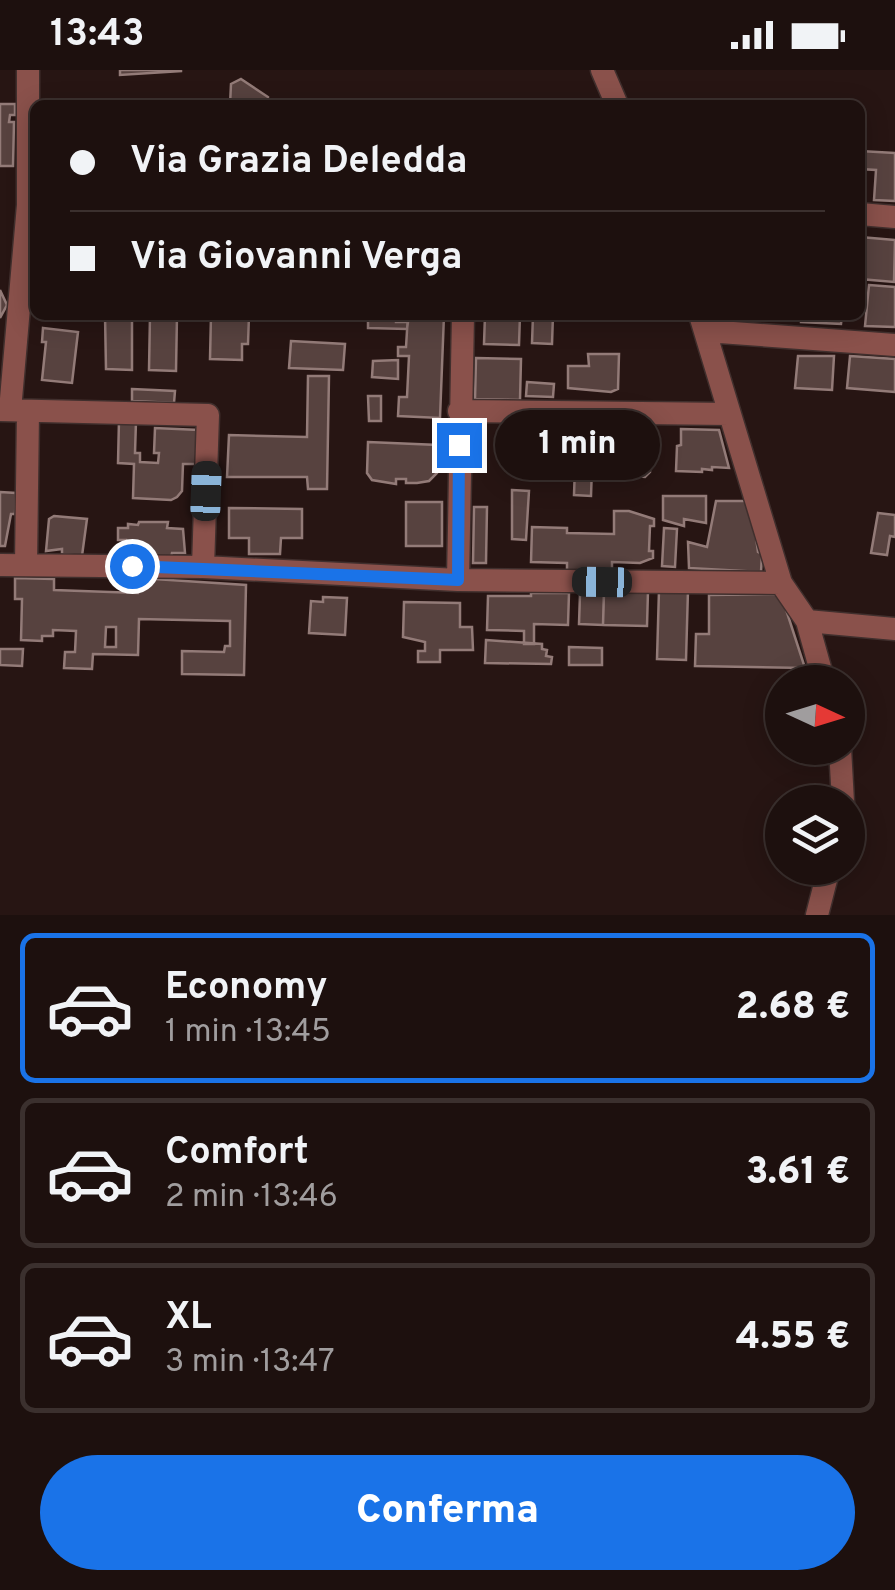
<!DOCTYPE html>
<html lang="it">
<meta charset="utf-8">
<style>
body{margin:0;font-family:Overpass,sans-serif;background:#2a1e1c;color:#f1f3f6;height:100vh;display:flex;flex-direction:column;font-size:38px;white-space:nowrap}
*{box-sizing:border-box;margin:0}
p{font-size:32px;color:#a09d9e}
.icon{flex:none;width:55px;height:55px;fill:none;stroke:currentColor;stroke-width:2;stroke-linecap:round;stroke-linejoin:round}
.map{position:relative;height:845px;overflow:hidden}
.panel{display:flex;flex-direction:column;background:#1d100e;flex:1}
.panel>*{flex:none}
.hud{position:absolute;left:30px;top:30px;width:835px;height:220px;border-radius:15px;box-shadow:0 5px 25px #0003,0 0 0 2px #3b302e;display:grid;align-content:center;height:220px;padding:0 40px;background:#1d100e}
.needle{width:65px;rotate:94deg}
.tools{position:absolute;left:765px;top:595px;display:grid;gap:20px}
.tools a{display:grid;place-items:center;width:100px;height:100px;border-radius:50%;background:#1d100e;box-shadow:0 5px 25px #0003,0 0 0 2px #3b302e;font-size:50px}
.end{position:absolute;width:45px;height:45px;margin:-22px;border:12px solid #1a73e8;background:#fff;box-shadow:0 0 0 5px #fff}
.from{border-radius:50%}
.bubble{position:absolute;height:70px;border-radius:35px;background:#1d100e;box-shadow:0 5px 25px #0003,0 0 0 2px #3b302e;font-size:32px;font-weight:800;line-height:70px;text-align:center}
.car{position:absolute;width:30px;height:60px;margin:-30px -15px;border-radius:12px;box-shadow:0 0 8px 2px #0007;background:linear-gradient(#222 24%,#8ab4d8 0 40%,#222 0 76%,#8ab4d8 0 86%,#222 0)}
.hud b{display:flex;align-items:center;gap:35px;height:95px;font-size:38px}
.hud b+b{border-top:2px solid #3b302e}
.hud i{width:25px;height:25px;background:#f1f3f6}
ul{padding:18px 0 0;list-style:none}
li{display:flex;align-items:center;gap:30px;height:150px;margin:0 20px 15px;padding:0 20px;border:5px solid #3b302e;border-radius:15px}
li div{flex:1}
li b{display:block;font-size:38px}
li em{font-style:normal;font-weight:800}
li.active{border-color:#1a73e8}
li>.icon{width:90px;height:90px;stroke-width:1.5}
.primary-button{display:flex;gap:20px;margin-top:auto;padding:20px 40px}
.primary-button a{flex:1;height:115px;border-radius:60px;background:#1a73e8;color:#fff;font-size:40px;font-weight:800;line-height:115px;text-align:center}
.status{display:flex;justify-content:space-between;align-items:center;height:70px;padding:0 50px;background:#1d100e;direction:ltr}
.status svg{height:28px;fill:currentColor}
.map>svg:first-child{display:block}
</style>
<div class="status"><b>13:43</b><svg viewBox="0 0 49 12"><path d="M0 12V9h3v3zM5 12V6h3v6zM10 12V3h3v9zM15 12V0h3v12zM26 1h20v11H26zM47 4h2v5h-2z"/></svg></div>
<div class="map">
<svg width="895" height="845" viewBox="0 0 895 845">
<rect width="100%" height="100%" fill="#271513"/>
<path fill="#57423f" stroke="#937b78" stroke-width="2.5" fill-rule="evenodd" d="M 120,0 L 181,0 L 181,1 L 120,5 Z
M 241,9 L 268,27 L 267,35 L 230,35 L 231,14 Z
M 0,34 L 15,34 L 15,45 L 10,45 L 9,52 L 14,52 L 13,96 L 0,96 Z
M 860,81 L 895,83 L 895,131 L 874,130 L 876,100 L 860,99 Z
M 860,167 L 895,170 L 894,212 L 860,209 Z
M 869,215 L 895,217 L 895,257 L 865,256 Z
M 0,220 L 7,235 L 0,248 Z
M 105,245 L 132,245 L 132,300 L 106,299 Z
M 150,245 L 177,245 L 176,301 L 149,300 Z
M 211,245 L 249,245 L 248,274 L 242,274 L 242,290 L 210,289 Z
M 386,245 L 396,245 L 396,252 L 408,252 L 407,259 L 368,258 L 368,249 L 386,250 Z
M 408,245 L 444,245 L 440,348 L 398,346 L 399,327 L 407,327 L 409,286 L 398,286 L 398,277 L 406,277 Z
M 485,245 L 520,245 L 519,275 L 484,274 Z
M 533,245 L 553,245 L 552,274 L 532,273 Z
M 801,245 L 842,245 L 841,254 L 801,252 Z
M 43,258 L 78,262 L 72,313 L 42,310 L 46,272 L 42,272 Z
M 291,271 L 345,274 L 343,300 L 289,298 Z
M 588,284 L 619,284 L 618,319 L 611,322 L 568,318 L 568,296 L 589,296 Z
M 798,286 L 834,286 L 832,320 L 795,318 Z
M 850,286 L 895,289 L 895,322 L 847,318 Z
M 476,288 L 521,289 L 520,330 L 475,329 Z
M 398,290 L 398,309 L 372,307 L 373,291 Z
M 308,306 L 329,306 L 327,419 L 308,419 L 307,407 L 227,407 L 229,365 L 307,367 Z
M 527,312 L 554,314 L 553,327 L 526,326 Z
M 132,319 L 175,321 L 174,333 L 132,331 Z
M 368,326 L 381,326 L 381,351 L 369,351 Z
M 119,350 L 136,351 L 135,383 L 140,383 L 140,392 L 158,393 L 159,383 L 154,383 L 155,358 L 199,360 L 198,394 L 183,394 L 182,421 L 177,427 L 171,430 L 133,428 L 134,394 L 118,393 Z
M 576,350 L 620,351 L 620,358 L 650,358 L 650,402 L 645,407 L 635,406 L 629,398 L 629,386 L 575,385 L 575,396 L 534,395 L 535,364 L 576,365 Z
M 681,359 L 719,360 L 729,398 L 712,397 L 712,400 L 702,399 L 702,402 L 676,401 L 677,376 L 681,375 Z
M 368,372 L 438,375 L 437,403 L 429,411 L 417,413 L 406,413 L 406,409 L 396,409 L 396,414 L 372,410 L 367,403 Z
M 575,396 L 592,397 L 591,426 L 574,425 Z
M 512,420 L 529,421 L 526,470 L 512,469 Z
M 0,422 L 16,423 L 15,444 L 11,444 L 5,476 L 0,476 Z
M 663,426 L 706,426 L 706,453 L 684,449 L 684,456 L 663,450 Z
M 716,431 L 751,431 L 758,482 L 762,484 L 761,502 L 689,498 L 688,472 L 707,477 Z
M 406,432 L 442,432 L 442,476 L 406,476 Z
M 474,437 L 487,437 L 486,493 L 473,493 Z
M 229,438 L 302,439 L 302,468 L 281,468 L 280,484 L 249,484 L 249,468 L 229,468 Z
M 614,441 L 629,441 L 654,449 L 654,456 L 650,456 L 649,481 L 653,481 L 653,488 L 640,493 L 612,492 L 612,501 L 567,500 L 567,493 L 531,492 L 532,457 L 567,458 L 567,463 L 614,464 Z
M 878,443 L 895,445 L 895,467 L 890,466 L 887,485 L 871,483 Z
M 54,446 L 87,449 L 82,486 L 62,484 L 62,479 L 46,481 L 49,449 Z
M 139,452 L 168,452 L 167,458 L 183,459 L 185,483 L 172,483 L 171,487 L 126,485 L 126,470 L 118,470 L 118,458 L 128,458 L 128,454 L 138,455 Z
M 664,458 L 677,459 L 675,497 L 662,496 Z
M 15,508 L 54,509 L 54,520 L 138,523 L 139,508 L 246,515 L 244,605 L 182,604 L 182,581 L 224,582 L 225,576 L 230,576 L 230,551 L 139,549 L 138,585 L 93,584 L 92,599 L 64,598 L 65,582 L 75,582 L 76,561 L 53,560 L 53,566 L 42,566 L 42,571 L 21,570 L 22,529 L 15,529 ZM 106,557 L 116,557 L 116,577 L 105,577 Z
M 604,520 L 648,521 L 647,556 L 603,555 Z
M 659,520 L 688,520 L 686,590 L 657,589 Z
M 531,523 L 569,523 L 568,555 L 534,554 L 534,574 L 524,574 L 524,561 L 487,560 L 488,526 L 531,526 Z
M 604,523 L 603,555 L 579,554 L 580,524 Z
M 781,524 L 805,598 L 695,596 L 696,564 L 709,564 L 709,525 Z
M 323,527 L 347,528 L 345,565 L 309,563 L 311,531 L 323,532 Z
M 404,532 L 460,533 L 460,557 L 472,557 L 473,580 L 440,580 L 440,592 L 418,592 L 418,581 L 425,581 L 425,572 L 403,567 Z
M 486,570 L 542,574 L 542,579 L 547,580 L 546,586 L 552,587 L 551,594 L 485,593 Z
M 569,577 L 602,578 L 602,595 L 569,595 Z
M 0,579 L 23,579 L 22,596 L 0,595 Z"/>
<g fill="none" stroke-linecap="round" stroke-linejoin="round">
<defs>
<path id="minor" d="M 602,0 L 617,35
M 860,144 L 895,147
M 700,245 L 781,513 L 807,551 L 824,612
M 706,261 L 895,275
M 0,340 L 208,345 L 203,497
M 10,340 L 28,135 L 28,0
M 459,341 L 729,344
M 0,495 L 203,497 L 458,510 L 781,513
M 26,495 L 28,342
M 458,510 L 463,245
M 807,551 L 895,559
M 840,678 L 843,732
M 817,845 L 829,798"/>
</defs>
<use href="#minor" stroke="#402f2d" stroke-width="25"/>
<use href="#minor" stroke="#8a514b" stroke-width="22"/>
</g>
<g fill="none" stroke-linecap="round" stroke-linejoin="round">
<path stroke="#1a73e8" stroke-width="12" d="M 132,496 L 458,510 L 459,375"/>
</g>
</svg>
<div class="tools">
<a><svg class="needle" viewBox="-14 -14 28 28"><path d="M0-13l5 13h-10z" fill="#e53935"/><path d="M0 13l5-13h-10z" fill="#a09d9e"/></svg></a>
<a><svg class="icon" aria-label="layers" viewBox="0 0 24 24"><path d="M12 4l9 5-9 5-9-5zM3 14l9 5 9-5"/></svg></a>
</div>
<i class="end from" style="left:132px;top:496px"></i>
<i class="end" style="left:459px;top:375px"></i>
<div class="bubble" style="left:495px;top:340px;width:165px">1 min</div>
<i class="car" style="left:206px;top:421px;rotate:2deg"></i>
<i class="car" style="left:602px;top:512px;rotate:271deg"></i>
<div class="hud">
<b><i class="from"></i>Via Grazia Deledda</b>
<b><i></i>Via Giovanni Verga</b>
</div>
</div>
<section class="panel">
<ul>
<li class="active"><svg class="icon" aria-label="car" viewBox="0 0 24 24"><path d="M5 17H2v-5l4-1 3-4h7l3 4 3 1v5h-3M9 17h6M6 11h13"/><circle cx="7" cy="17" r="2"/><circle cx="17" cy="17" r="2"/></svg><div><b>Economy</b><p>1 min · 13:45</p></div><em>2.68 €</em></li>
<li><svg class="icon" aria-label="car" viewBox="0 0 24 24"><path d="M5 17H2v-5l4-1 3-4h7l3 4 3 1v5h-3M9 17h6M6 11h13"/><circle cx="7" cy="17" r="2"/><circle cx="17" cy="17" r="2"/></svg><div><b>Comfort</b><p>2 min · 13:46</p></div><em>3.61 €</em></li>
<li><svg class="icon" aria-label="car" viewBox="0 0 24 24"><path d="M5 17H2v-5l4-1 3-4h7l3 4 3 1v5h-3M9 17h6M6 11h13"/><circle cx="7" cy="17" r="2"/><circle cx="17" cy="17" r="2"/></svg><div><b>XL</b><p>3 min · 13:47</p></div><em>4.55 €</em></li>
</ul>
<div class="primary-button"><a>Conferma</a></div>
</section>
